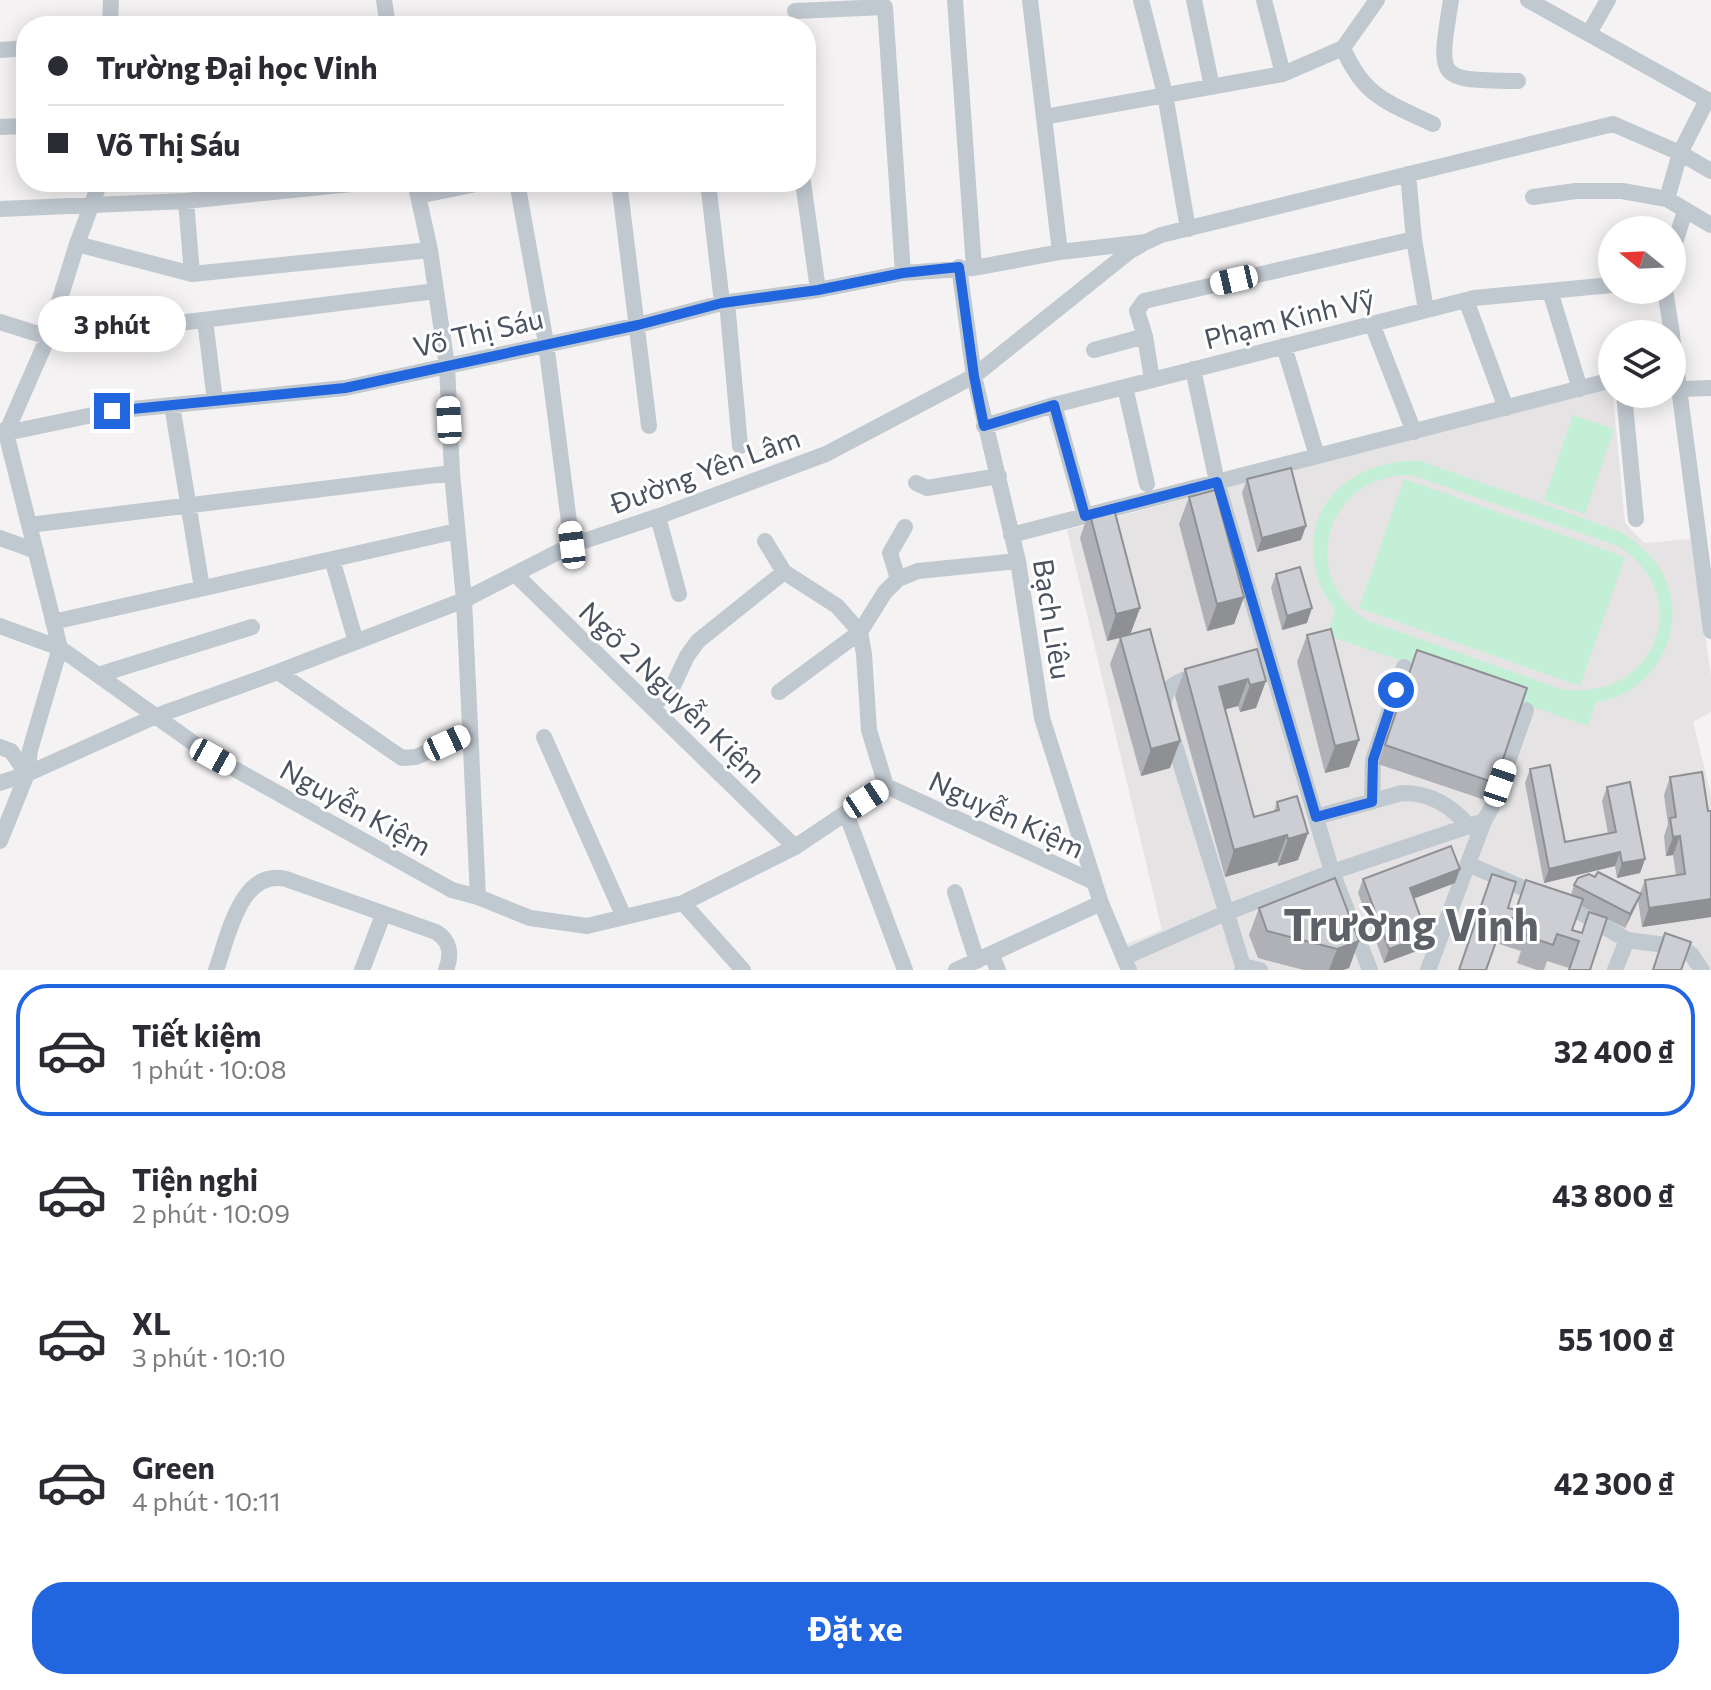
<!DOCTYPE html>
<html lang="vi">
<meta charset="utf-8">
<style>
body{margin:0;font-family:Commissioner,sans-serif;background:#f2f2f3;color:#2b2b33;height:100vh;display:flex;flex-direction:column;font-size:30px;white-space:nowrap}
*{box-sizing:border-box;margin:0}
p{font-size:26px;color:#7c7c81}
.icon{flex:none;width:44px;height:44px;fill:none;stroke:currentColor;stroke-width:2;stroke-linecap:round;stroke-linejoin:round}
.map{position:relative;height:970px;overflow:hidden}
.sheet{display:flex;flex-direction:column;background:#fff;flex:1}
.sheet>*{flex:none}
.guide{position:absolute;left:16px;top:16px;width:800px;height:176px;border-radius:32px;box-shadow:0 4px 20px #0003;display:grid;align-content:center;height:176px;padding:0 32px;background:#fff}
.needle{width:52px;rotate:288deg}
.controls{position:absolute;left:1598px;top:216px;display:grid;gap:16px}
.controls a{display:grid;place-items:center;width:88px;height:88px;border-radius:50%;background:#fff;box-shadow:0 4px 20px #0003;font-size:40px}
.end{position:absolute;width:36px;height:36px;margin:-18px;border:10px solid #2165df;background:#fff;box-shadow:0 0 0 4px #fff}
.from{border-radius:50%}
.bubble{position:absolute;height:56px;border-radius:28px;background:#fff;box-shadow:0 4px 20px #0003;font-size:26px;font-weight:700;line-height:56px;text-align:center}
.car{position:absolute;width:24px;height:48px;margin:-24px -12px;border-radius:10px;box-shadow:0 0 6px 2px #0007;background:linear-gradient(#fff 24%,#345 0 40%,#fff 0 76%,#345 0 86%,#fff 0)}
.guide b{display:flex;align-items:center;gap:28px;height:76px;font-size:30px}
.guide b+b{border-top:2px solid #e1e1e2}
.guide i{width:20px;height:20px;background:#2b2b33}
ul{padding:14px 0 0;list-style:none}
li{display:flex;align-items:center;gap:24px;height:132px;margin:0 16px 12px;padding:0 16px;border:4px solid transparent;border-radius:32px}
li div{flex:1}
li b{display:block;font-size:30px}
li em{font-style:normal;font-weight:700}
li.active{border-color:#2165df}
li>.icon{width:72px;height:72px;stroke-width:1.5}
.primary-button{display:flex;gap:16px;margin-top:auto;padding:16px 32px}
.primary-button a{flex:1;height:92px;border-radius:32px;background:#2165df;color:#fff;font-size:32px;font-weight:700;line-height:92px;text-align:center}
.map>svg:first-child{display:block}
</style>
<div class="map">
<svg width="1711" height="970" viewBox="0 0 1711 970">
<rect width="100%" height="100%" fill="#f4f2f2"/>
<path fill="#e5e3e4" d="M 1612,386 L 1625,523 L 1644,543 L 1691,539 L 1711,676 L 1711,712 L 1693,722 L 1711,795 L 1711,970 L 1137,970 L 1126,944 L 1162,930 L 1067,530 Z"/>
<path fill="#c3efd7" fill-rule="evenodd" d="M 1573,415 L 1614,429 L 1585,514 L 1544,500 Z
M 1407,461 L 1420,461 L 1616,530 C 1636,540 1654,556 1664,576 C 1690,629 1653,696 1596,702 L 1588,726 L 1327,635 L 1335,611 C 1328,599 1319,587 1316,573 C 1301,508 1346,466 1407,461 ZM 1404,475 L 1415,476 L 1618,546 C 1699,597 1653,704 1561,689 L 1366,620 C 1298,576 1325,480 1404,475 Z
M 1404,479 L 1625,557 L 1580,686 L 1359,608 Z"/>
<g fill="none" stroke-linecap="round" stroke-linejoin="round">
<path stroke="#c0c8d0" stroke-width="16" d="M 384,0 L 388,26
M 955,0 L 974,268
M 1030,0 L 1060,252
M 1141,0 L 1165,94 L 1188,229
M 1194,0 L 1212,87
M 1264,0 L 1283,74
M 1451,0 C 1438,81 1436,80 1518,81
M 1528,0 L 1711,102
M 795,11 L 885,7 L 903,273
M 110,26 L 111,0
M 343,26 L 388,23
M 1589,33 L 1608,0
M 1343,48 C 1364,97 1387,102 1433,124
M 0,50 L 26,48
M 1044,117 L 1283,74 L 1343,48 L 1377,0
M 0,127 L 26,126
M 1408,174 L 1414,239 L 1426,310
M 415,182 L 430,250 L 447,366 L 452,473 L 464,600 L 478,897
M 517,182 L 546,343 L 572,545
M 619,182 L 649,426
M 708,182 L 722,303
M 803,182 L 818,290
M 418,196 L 486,182
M 1533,197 L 1576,191 L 1622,191 L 1667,199 L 1711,225
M 1667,199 L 1680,153 L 1707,100
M 186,201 L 192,274
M 0,209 L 186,201 L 371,182
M 77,244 L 192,274 L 430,250
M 1672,252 L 1685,211
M 959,267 L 974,376 L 1018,561 L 1042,718 L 1101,903 L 1129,970
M 1665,290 L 1672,334
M 1550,291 L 1580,389
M 1466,300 L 1506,408
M 727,302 L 740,446
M 205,320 L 215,401
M 0,322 L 48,337 L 187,322 L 436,291
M 1372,324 L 1414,432
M 1672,335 L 1711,631
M 1145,336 L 1152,380
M 1284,346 L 1317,456
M 1094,350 L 1145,336 L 1137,311 L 1144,301 L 1414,239
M 1193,369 L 1217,482 L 1332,872 L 1370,970
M 1125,387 L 1147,484
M 1680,389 L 1711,388
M 1624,394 L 1636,519
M 172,405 L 202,588
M 1054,405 L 1085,516
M 984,426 L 1054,405 L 1474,298 L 1612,285
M 0,431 L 6,433 L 112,411 L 345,388 L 638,325 L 722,303 L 818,290 L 903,273 L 974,268 L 1060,252 L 1146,242 L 1161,235 L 1613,124 L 1680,153 L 1711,171
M 916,483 L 927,488 L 999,476
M 658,517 L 679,594
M 29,525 L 452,473
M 1011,535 L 1612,380
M 0,538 L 36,551
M 765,541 L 784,572 L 837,606 L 860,632 L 864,654 L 869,730 L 886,786
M 332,559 L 356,642
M 515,574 L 795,847
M 898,579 L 890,553 L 905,527
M 53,622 L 457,531
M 0,626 L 60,648 L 213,757 L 452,890 L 478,897 L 530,918 L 587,926 L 683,903 L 795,847 L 886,786 L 1094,882
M 60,648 L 6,433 L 48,337 L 77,244 L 100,182
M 278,672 L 402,758 L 416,757 L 470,733
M 1201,674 C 1181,680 1161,685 1164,710 L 1243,966 L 1242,970
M 98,675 L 252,627
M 779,692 L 860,632 L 885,592 L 898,579 L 918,571 L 1018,561
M 652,707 L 673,686 L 687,656 L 698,641 L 784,572
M 544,737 L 624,917
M 0,747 L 11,751 L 27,774
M 0,783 L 27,774 L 156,716 L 278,672 L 464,600 L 572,545 L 665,514 L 826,454 L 974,376 L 1130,251 L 1141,245
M 1372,802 L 1373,760 L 1404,667
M 846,813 L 905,970
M 1316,817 L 1402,793 C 1432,793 1451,806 1470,827
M 0,841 L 27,774 L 30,750 L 60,648
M 1468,864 L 1583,914 L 1627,940 L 1681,947 L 1691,954 L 1702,970
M 955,892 L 977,961
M 683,903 L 743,970
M 991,954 L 998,970
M 1125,957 L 1228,912 L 1332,872 L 1484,821 L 1492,807 L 1526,710
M 1243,966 L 1260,970
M 216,970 C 228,938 240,868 286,879 L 436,932 C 450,940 452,955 446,970
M 362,970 L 383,915
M 956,970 L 1101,903
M 1428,970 L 1484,821
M 1615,970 L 1627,940"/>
</g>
<path fill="#afb1b6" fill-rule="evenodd" d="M 1247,479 L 1301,540 L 1257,552 L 1242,493 Z
M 1189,497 L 1244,597 L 1234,624 L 1207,631 L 1179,524 Z
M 1089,511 L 1140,608 L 1130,634 L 1170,768 L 1141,776 L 1110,664 L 1120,638 L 1107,641 L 1080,538 Z
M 1276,574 L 1307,623 L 1282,630 L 1271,588 Z
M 1307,635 L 1359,740 L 1349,767 L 1325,773 L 1297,662 Z
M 1257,649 L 1256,708 L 1240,712 L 1238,706 L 1225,709 L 1254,817 L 1274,811 L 1277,802 L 1308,833 L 1298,860 L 1278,866 L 1277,862 L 1225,877 L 1175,696 L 1185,669 Z
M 1417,650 L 1527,688 L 1488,801 L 1378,764 Z
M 1530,769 L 1565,842 L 1608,834 L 1602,801 L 1607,787 L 1645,859 L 1640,873 L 1617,878 L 1615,866 L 1544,883 L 1525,783 Z
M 1670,777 L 1711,917 L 1642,927 L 1638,900 L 1625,928 L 1607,919 L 1569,968 L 1547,961 L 1544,970 L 1537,970 L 1517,963 L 1521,951 L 1496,943 L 1486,970 L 1459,970 L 1492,874 L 1508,908 L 1515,910 L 1526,880 L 1571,895 L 1574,885 L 1640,893 L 1645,880 L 1676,875 L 1673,855 L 1666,856 L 1664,836 L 1668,824 L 1664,795 ZM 1580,905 L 1601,916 L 1581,933 L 1572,930 Z
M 1363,879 L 1455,883 L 1414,898 L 1427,935 L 1422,949 L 1384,963 L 1358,893 Z
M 1259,908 L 1359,941 L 1349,968 L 1343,970 L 1304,970 L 1258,958 L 1249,935 Z"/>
<path fill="#8f9094" d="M 1306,526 L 1301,540 L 1257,552 L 1262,538 Z
M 1244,597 L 1234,624 L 1207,631 L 1217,604 Z
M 1140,608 L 1130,635 L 1107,641 L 1116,614 Z
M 1312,608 L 1307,623 L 1282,630 L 1287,616 Z
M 1248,679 L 1238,706 L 1209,714 L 1219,687 Z
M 1266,681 L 1256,708 L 1240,712 L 1250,685 Z
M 1359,740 L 1349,767 L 1325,773 L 1335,746 Z
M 1180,741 L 1170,768 L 1141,776 L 1151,749 Z
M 1308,833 L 1298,860 L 1278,866 L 1288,839 Z
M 1287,835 L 1277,862 L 1225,877 L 1234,850 Z
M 1680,836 L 1673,855 L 1666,856 L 1673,837 Z
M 1620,852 L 1615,866 L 1544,883 L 1549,869 Z
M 1645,859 L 1640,873 L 1617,878 L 1622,863 Z
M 1460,869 L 1455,883 L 1405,902 L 1410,888 Z
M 1641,894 L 1635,908 L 1625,928 L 1630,914 Z
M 1711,899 L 1711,917 L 1642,927 L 1649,908 Z
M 1427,935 L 1422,949 L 1384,963 L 1389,949 Z
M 1359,941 L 1349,968 L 1343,970 L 1329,970 L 1337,949 Z"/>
<path fill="#ccced4" stroke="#8f9094" stroke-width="2" d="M 1291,468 L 1306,526 L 1262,538 L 1247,479 Z
M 1215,490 L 1244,597 L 1217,604 L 1189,497 Z
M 1113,505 L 1140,608 L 1116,614 L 1089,511 Z
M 1300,567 L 1312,608 L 1287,616 L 1276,574 Z
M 1150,629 L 1180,741 L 1151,749 L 1120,637 Z
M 1331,629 L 1359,740 L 1335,746 L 1307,635 Z
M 1257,649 L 1266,681 L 1250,685 L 1248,679 L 1219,687 L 1254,817 L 1279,810 L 1277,802 L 1297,796 L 1308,833 L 1288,839 L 1287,835 L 1234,850 L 1185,669 Z
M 1417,650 L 1527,688 L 1495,783 L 1385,745 Z
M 1550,765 L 1565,842 L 1616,832 L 1607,787 L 1630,782 L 1645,859 L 1622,863 L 1620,852 L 1549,869 L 1530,769 Z
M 1702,772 L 1708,811 L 1711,811 L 1711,899 L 1649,908 L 1645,880 L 1685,874 L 1680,836 L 1673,837 L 1670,818 L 1676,817 L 1670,777 Z
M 1451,846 L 1460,869 L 1410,888 L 1427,935 L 1389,949 L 1363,879 Z
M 1598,872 L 1641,894 L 1630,914 L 1574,885 L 1578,878 L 1589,874 L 1595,877 Z
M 1492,874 L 1516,882 L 1508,908 L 1516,910 L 1526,880 L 1583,899 L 1572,930 L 1582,933 L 1589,912 L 1607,918 L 1590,970 L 1569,970 L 1579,941 L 1557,934 L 1553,945 L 1527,936 L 1531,924 L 1505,916 L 1486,970 L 1459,970 Z
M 1335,878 L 1359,941 L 1337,949 L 1267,931 L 1259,908 Z
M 1665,933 L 1691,942 L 1681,970 L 1653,970 Z"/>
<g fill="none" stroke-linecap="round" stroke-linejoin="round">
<path stroke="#2165df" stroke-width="10" d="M 112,411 L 345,388 L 638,325 L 722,303 L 818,290 L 903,273 L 959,267 L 974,376 L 984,426 L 1054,405 L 1085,516 L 1217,482 L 1316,817 L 1372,802 L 1373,760 L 1396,690"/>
</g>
<g text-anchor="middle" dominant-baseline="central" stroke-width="6" stroke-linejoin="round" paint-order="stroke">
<g font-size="28" fill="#4a535f" stroke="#fff">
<text transform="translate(1289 318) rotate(-14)">Phạm Kinh Vỹ</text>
<text transform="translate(478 332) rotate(-13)">Võ Thị Sáu</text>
<text transform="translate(705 470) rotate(-20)">Đường Yên Lâm</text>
<text transform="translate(1053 619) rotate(81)">Bạch Liêu</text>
<text transform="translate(673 692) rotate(44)">Ngõ 2 Nguyễn Kiệm</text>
<text transform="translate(356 807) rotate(29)">Nguyễn Kiệm</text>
<text transform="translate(1007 814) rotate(25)">Nguyễn Kiệm</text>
</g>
<g font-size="44" font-weight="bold" fill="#5e6167" stroke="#fff">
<text x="1411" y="923">Trường Vinh</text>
</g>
</g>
</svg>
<div class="controls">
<a><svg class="needle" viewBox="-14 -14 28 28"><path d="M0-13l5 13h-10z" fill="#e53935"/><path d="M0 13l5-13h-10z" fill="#7c7c81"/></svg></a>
<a><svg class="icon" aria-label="layers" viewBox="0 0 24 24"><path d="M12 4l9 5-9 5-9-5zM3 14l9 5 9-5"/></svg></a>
</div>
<i class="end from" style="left:1396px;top:690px"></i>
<i class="end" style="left:112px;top:411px"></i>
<div class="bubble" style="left:38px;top:296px;width:148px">3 phút</div>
<i class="car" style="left:1234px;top:280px;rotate:257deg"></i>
<i class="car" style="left:449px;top:420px;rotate:357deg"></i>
<i class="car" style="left:572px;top:545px;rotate:353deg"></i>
<i class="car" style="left:447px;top:743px;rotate:65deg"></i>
<i class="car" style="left:213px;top:757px;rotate:119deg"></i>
<i class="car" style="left:1500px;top:783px;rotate:19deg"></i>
<i class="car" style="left:866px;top:799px;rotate:57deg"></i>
<div class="guide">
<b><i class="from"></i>Trường Đại học Vinh</b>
<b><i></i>Võ Thị Sáu</b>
</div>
</div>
<section class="sheet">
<ul>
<li class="active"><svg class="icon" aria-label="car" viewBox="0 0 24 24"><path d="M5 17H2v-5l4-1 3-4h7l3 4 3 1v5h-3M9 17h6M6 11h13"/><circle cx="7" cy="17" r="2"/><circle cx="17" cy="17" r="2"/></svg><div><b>Tiết kiệm</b><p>1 phút · 10:08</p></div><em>32 400 ₫</em></li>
<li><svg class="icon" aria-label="car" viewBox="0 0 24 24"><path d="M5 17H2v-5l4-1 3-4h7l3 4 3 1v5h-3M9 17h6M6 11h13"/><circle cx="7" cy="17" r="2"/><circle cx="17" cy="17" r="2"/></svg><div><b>Tiện nghi</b><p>2 phút · 10:09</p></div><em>43 800 ₫</em></li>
<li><svg class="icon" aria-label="car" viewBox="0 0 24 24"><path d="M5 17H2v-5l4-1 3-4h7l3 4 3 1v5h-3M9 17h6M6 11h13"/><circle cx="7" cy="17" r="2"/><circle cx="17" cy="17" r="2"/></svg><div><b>XL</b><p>3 phút · 10:10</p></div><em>55 100 ₫</em></li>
<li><svg class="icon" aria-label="car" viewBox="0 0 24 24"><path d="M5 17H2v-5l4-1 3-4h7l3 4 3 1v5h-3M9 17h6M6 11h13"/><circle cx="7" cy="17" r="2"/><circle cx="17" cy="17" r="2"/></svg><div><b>Green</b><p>4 phút · 10:11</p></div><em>42 300 ₫</em></li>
</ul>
<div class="primary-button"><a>Đặt xe</a></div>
</section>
